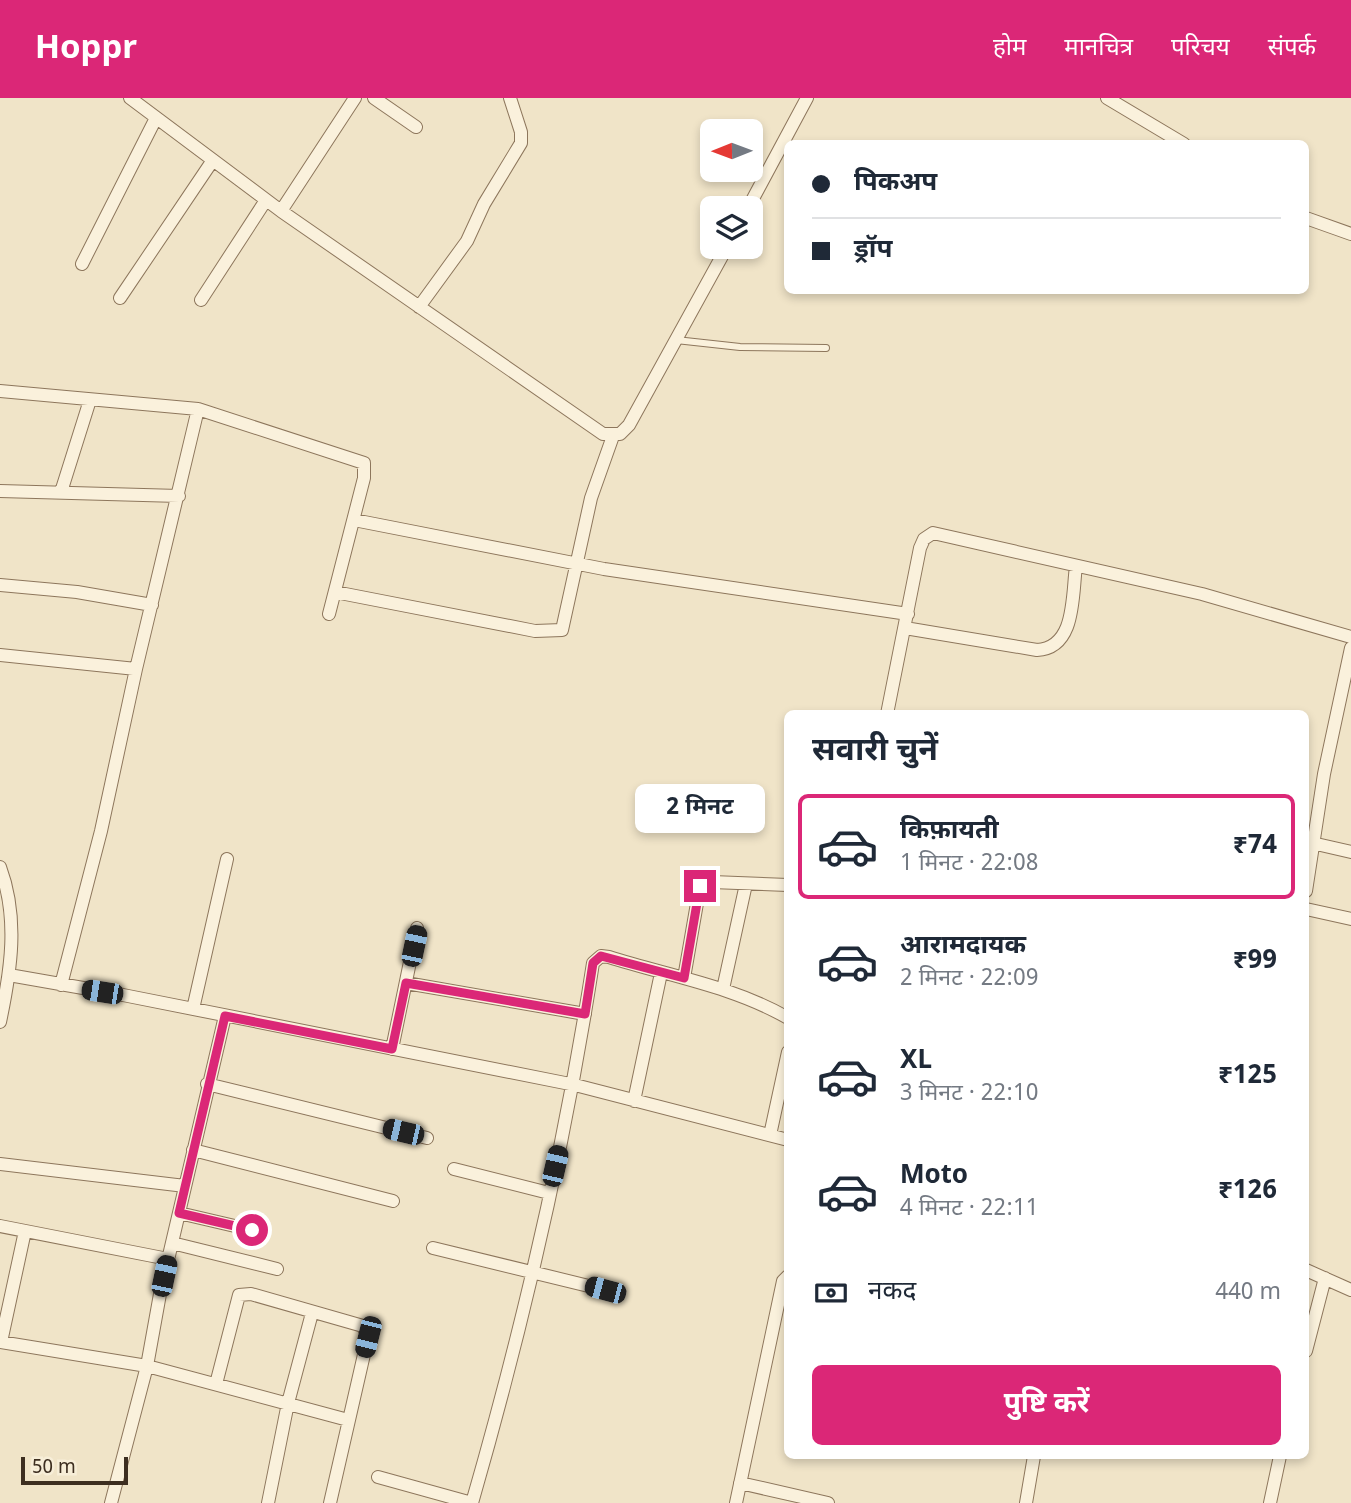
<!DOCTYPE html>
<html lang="hi">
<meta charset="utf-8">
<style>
body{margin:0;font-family:Georgia,"Noto Sans Devanagari",serif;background:#f6f6f7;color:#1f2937;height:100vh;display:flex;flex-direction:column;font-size:26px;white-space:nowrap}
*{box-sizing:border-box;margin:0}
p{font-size:23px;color:#747a83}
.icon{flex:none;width:38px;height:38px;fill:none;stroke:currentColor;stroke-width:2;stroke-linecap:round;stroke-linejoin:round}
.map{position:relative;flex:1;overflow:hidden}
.panel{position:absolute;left:784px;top:612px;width:525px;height:749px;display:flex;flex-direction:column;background:#fff;border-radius:10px;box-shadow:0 4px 10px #0003}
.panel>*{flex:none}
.banner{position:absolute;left:784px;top:42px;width:525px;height:154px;border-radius:10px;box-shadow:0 4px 10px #0003;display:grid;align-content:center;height:154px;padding:0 28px;background:#fff}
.needle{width:46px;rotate:269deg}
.fabs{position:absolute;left:700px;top:21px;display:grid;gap:14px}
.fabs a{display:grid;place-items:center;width:63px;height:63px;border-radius:10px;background:#fff;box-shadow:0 4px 10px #0003;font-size:35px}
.scale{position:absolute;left:21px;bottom:18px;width:107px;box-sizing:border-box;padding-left:7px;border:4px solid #3d2e20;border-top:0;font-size:19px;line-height:24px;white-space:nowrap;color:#3d2e20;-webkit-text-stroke:5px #f7eed8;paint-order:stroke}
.end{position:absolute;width:32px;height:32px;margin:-16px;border:9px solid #db2777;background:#fff;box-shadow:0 0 0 4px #fff}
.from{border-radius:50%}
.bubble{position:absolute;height:49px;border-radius:10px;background:#fff;box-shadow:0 4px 10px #0003;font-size:23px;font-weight:700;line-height:49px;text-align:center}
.car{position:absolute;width:21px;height:42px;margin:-21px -10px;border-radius:9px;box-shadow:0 0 5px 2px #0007;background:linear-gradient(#222 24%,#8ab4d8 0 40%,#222 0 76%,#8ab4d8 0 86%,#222 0)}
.banner b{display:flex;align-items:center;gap:24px;height:66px;font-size:26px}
.banner b+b{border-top:2px solid #e0e1e3}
.banner i{width:18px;height:18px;background:#1f2937}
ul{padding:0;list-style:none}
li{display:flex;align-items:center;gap:21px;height:105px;margin:0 14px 10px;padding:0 14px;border:4px solid transparent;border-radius:10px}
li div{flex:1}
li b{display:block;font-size:26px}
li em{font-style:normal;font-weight:700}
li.current{border-color:#db2777}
li>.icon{width:63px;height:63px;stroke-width:1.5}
h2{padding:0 28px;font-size:32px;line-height:84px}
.pay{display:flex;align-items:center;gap:18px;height:77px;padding:0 28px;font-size:26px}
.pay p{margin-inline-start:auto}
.button{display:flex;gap:14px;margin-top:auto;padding:14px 28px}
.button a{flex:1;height:80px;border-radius:10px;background:#db2777;color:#fff;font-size:28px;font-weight:700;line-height:80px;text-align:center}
header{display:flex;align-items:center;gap:42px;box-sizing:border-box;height:98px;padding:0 35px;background:#db2777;color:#fff}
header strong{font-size:33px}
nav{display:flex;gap:38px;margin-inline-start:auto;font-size:24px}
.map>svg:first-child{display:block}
</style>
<header>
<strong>Hoppr</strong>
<nav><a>होम</a><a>मानचित्र</a><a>परिचय</a><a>संपर्क</a></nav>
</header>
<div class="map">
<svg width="1351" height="1405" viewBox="0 0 1351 1405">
<rect width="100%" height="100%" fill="#f0e4c8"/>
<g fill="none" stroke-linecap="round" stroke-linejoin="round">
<defs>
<path id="service" d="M 676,242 L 740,249 L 826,250"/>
<path id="minor" d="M 130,0 L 281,113 L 603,336 L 620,336 L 629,327 L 727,149
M 374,0 L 416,29
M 1107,0 L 1184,46
M 748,110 L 807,0
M 281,113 L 355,0
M 1306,120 L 1351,136
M 82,166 L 156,20
M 120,200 L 213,62
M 201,202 L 266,102
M 419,209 L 467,143 L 484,106 L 521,45 L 521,34 L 510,0
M 0,293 L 198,311 L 136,571 L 101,733 L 61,887
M 198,311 L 364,365 L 364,380 L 329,516
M 0,393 L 179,398
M 61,394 L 90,302
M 354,422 L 604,471 L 908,516
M 0,487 L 77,494 L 152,507
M 335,494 L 535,533 L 562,532 L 591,400 L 613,338
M 905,530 L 1037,552 C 1076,550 1072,498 1076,468
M 0,557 L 136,571
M 887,616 L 920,450 L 924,441 L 933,435 L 1202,496 L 1351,539
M 1312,745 L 1351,754
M 0,769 C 19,820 11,872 0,924
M 1306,793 L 1324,676 L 1351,550
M 1306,811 L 1351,821
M 9,877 L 123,897 L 575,987 L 788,1042
M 684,880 L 700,788 L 712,784 L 788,787
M 406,885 L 585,916
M 723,891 L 746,786
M 193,911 L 227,761
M 392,951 L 417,830
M 207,986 L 427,1040
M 634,1003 L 661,875
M 770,1037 L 788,954
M 193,1052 L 393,1103
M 0,1066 L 185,1088
M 454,1071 L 549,1095
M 179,1115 L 252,1132
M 0,1128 L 168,1161
M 172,1145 L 277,1171
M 433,1150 L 605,1192
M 1306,1172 L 1351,1192
M 0,1244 L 147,1268 L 348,1322
M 1,1244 L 25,1133
M 1306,1253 L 1325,1180
M 216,1286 L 239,1197 L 251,1196 L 363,1228 L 368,1239 L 330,1405
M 378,1379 L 472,1405
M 740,1385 L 828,1405
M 111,1405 L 147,1268 L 160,1196 L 225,918
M 268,1405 L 288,1305 L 312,1215
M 472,1405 C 523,1228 565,1047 593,865 L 601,858 L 609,859 C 669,878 732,888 788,920
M 736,1405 L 783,1183 L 788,1178
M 1026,1405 L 1034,1358
M 1270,1405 L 1280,1358"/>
</defs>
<use href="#service" stroke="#8d765c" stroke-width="8"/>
<use href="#minor" stroke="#8d765c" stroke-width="14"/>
<use href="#service" stroke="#faf1dc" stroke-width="6"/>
<use href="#minor" stroke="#faf1dc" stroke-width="12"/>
</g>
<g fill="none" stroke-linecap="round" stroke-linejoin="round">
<path stroke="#db2777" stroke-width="9" d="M 252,1132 L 179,1115 L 225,918 L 392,951 L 406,885 L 585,916 L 593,865 L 601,858 L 684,880 L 700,788"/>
</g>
</svg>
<div class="fabs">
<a><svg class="needle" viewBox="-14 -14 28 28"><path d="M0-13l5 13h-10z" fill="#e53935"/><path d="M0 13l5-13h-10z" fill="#747a83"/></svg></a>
<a><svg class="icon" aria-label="layers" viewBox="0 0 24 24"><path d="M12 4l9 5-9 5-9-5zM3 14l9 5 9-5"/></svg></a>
</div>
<div class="scale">50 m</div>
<i class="end from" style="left:252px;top:1132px"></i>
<i class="end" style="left:700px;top:788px"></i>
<div class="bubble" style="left:635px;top:686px;width:130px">2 मिनट</div>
<i class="car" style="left:414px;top:848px;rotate:12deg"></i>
<i class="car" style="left:102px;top:894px;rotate:279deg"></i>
<i class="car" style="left:403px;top:1034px;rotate:283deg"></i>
<i class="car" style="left:555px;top:1068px;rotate:13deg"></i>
<i class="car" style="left:164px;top:1178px;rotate:12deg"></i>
<i class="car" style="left:605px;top:1192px;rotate:285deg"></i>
<i class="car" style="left:368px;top:1239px;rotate:194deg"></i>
<div class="banner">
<b><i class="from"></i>पिकअप</b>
<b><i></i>ड्रॉप</b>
</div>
<section class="panel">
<h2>सवारी चुनें</h2>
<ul>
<li class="current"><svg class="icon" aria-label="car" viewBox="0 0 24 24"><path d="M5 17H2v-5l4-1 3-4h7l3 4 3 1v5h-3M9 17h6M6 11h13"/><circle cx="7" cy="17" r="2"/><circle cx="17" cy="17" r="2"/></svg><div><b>किफ़ायती</b><p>1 मिनट · 22:08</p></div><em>₹74</em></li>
<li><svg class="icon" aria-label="car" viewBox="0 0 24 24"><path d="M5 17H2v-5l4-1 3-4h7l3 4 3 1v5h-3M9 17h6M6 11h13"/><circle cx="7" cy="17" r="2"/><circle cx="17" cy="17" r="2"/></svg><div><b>आरामदायक</b><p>2 मिनट · 22:09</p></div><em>₹99</em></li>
<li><svg class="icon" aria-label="car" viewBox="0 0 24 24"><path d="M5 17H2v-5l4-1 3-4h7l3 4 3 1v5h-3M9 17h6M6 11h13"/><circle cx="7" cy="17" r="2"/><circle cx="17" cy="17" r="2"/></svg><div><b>XL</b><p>3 मिनट · 22:10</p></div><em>₹125</em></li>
<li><svg class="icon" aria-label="car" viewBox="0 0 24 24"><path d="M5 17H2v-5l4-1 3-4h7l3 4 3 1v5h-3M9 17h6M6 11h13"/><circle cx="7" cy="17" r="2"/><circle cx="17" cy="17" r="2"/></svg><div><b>Moto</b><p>4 मिनट · 22:11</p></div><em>₹126</em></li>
</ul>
<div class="pay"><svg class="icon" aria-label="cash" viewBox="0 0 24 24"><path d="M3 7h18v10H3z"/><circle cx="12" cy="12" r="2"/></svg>नकद<p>440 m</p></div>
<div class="button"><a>पुष्टि करें</a></div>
</section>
</div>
